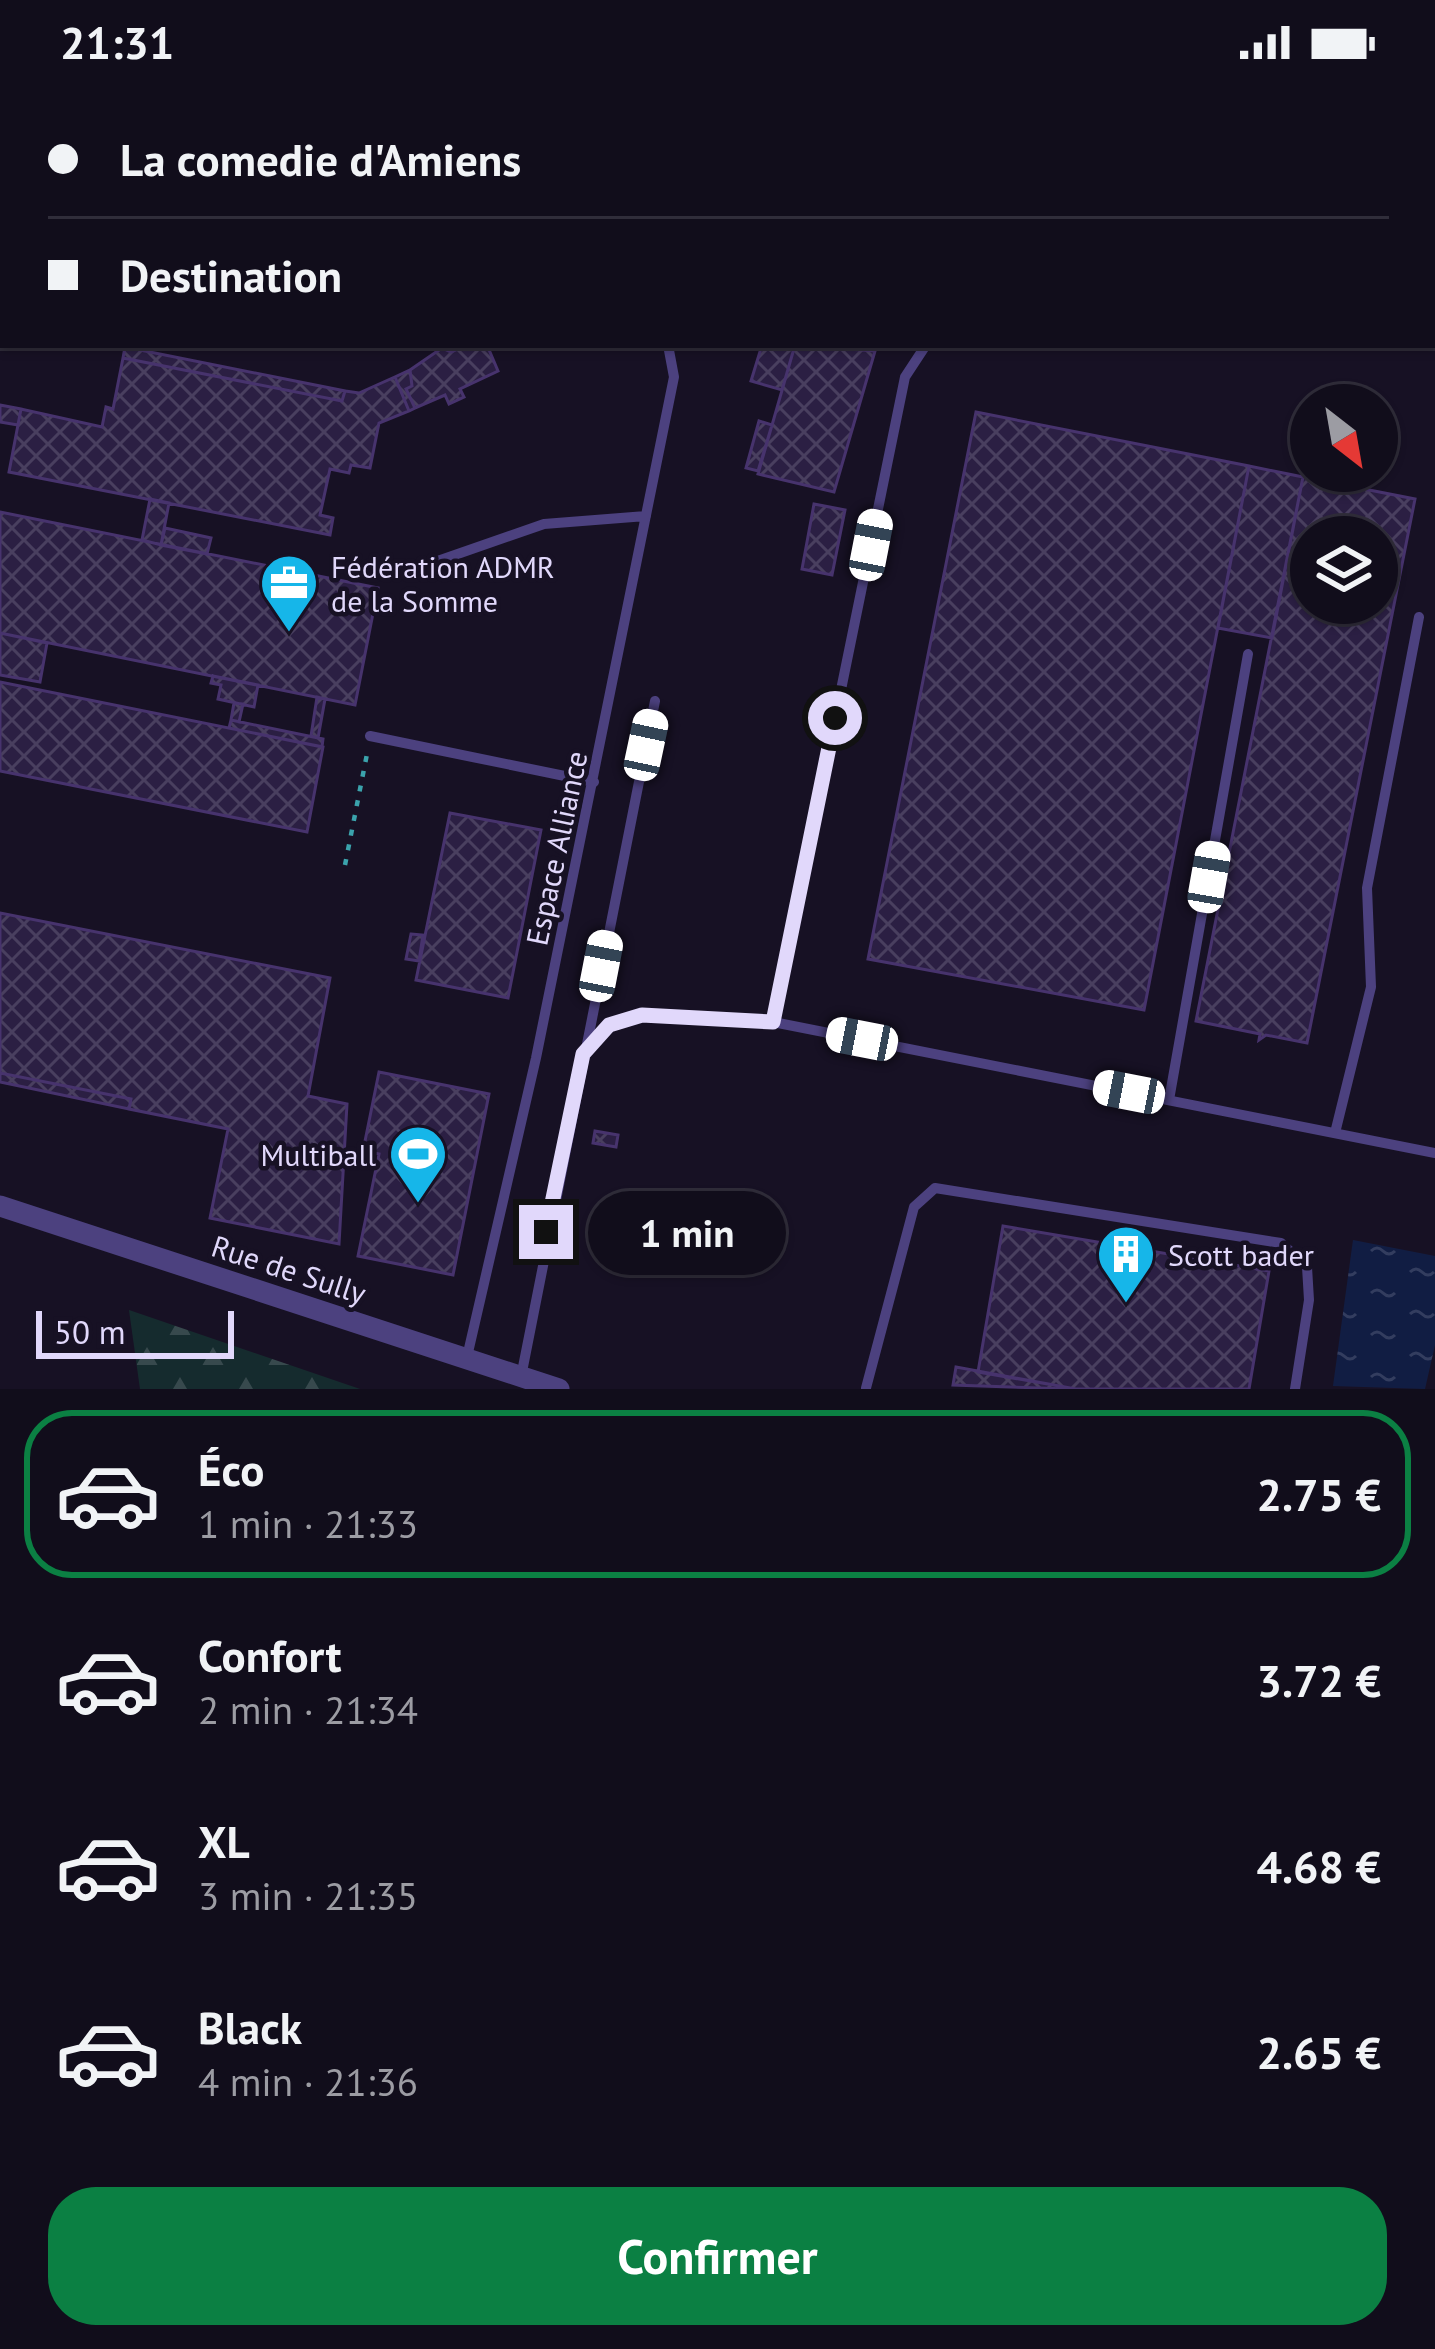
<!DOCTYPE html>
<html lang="fr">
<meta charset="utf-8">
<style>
body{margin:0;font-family:"PT Sans",sans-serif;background:#1a1624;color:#f1f3f6;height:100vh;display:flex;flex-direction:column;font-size:45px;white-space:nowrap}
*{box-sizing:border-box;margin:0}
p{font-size:39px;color:#9c9ca3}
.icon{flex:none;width:66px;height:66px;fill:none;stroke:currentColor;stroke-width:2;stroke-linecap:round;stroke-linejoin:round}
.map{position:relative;height:1305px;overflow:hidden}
.sheet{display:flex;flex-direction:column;background:#110d1b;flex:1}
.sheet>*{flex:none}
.top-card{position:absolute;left:0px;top:0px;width:1437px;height:264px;box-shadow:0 3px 9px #0004,0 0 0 3px #302d3a;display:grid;align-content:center;height:264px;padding:0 48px;background:#110d1b}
.needle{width:78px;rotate:149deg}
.tools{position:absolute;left:1290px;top:300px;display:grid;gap:24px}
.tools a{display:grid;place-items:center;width:108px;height:108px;border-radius:50%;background:#110d1b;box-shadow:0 3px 9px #0004,0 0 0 3px #302d3a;font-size:60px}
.scale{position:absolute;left:36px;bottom:30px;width:198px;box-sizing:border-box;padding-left:12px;border:6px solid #e1d8fb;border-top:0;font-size:33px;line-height:42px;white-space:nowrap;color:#e1d8fb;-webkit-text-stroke:9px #171124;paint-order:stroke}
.end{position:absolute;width:54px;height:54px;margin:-27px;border:15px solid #e1d8fb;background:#111;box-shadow:0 0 0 6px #111}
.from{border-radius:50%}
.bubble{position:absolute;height:84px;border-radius:42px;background:#110d1b;box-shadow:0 3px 9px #0004,0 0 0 3px #302d3a;font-size:39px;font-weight:700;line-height:84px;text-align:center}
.car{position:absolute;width:36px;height:72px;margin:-36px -18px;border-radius:15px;box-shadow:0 0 9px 3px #0007;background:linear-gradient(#fff 24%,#345 0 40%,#fff 0 76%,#345 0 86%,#fff 0)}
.top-card b{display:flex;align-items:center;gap:42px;height:114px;font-size:45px}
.top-card b+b{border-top:3px solid #302d3a}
.top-card i{width:30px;height:30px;background:#f1f3f6}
ul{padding:21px 0 0;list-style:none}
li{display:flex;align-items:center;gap:36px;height:168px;margin:0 24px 18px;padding:0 24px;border:6px solid transparent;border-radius:48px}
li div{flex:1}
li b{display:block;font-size:45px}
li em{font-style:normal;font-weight:700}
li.selected{border-color:#0b8043}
li>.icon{width:108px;height:108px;stroke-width:1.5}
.primary-button{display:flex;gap:24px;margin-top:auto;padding:24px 48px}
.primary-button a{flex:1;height:138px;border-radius:48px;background:#0b8043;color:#fff;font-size:48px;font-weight:700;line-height:138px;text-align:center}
.status{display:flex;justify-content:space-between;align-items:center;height:84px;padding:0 60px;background:#110d1b;direction:ltr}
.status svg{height:33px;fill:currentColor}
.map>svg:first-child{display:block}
</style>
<div class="status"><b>21:31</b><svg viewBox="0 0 49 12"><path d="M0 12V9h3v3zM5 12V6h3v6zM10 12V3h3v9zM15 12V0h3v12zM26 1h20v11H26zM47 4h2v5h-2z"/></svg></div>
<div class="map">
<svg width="1435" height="1305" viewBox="0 0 1435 1305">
<defs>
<pattern id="forest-firs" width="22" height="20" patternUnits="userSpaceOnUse" patternTransform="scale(3)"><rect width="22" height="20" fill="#152b2e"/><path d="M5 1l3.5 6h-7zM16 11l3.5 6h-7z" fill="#37494d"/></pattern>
<pattern id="water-ripples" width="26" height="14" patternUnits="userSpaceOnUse" patternTransform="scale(3)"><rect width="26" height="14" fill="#111d43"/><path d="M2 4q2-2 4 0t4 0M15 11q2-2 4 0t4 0" fill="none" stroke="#333d5f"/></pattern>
<pattern id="building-cross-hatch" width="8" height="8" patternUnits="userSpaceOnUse" patternTransform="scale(3)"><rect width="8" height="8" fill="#2b1f43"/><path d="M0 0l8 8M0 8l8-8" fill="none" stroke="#493f5f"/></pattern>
</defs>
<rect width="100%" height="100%" fill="#171124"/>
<path fill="url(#forest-firs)" d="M 129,1226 L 360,1305 L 140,1305 Z"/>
<path fill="url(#water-ripples)" d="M 1353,1156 L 1435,1172 L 1435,1261 L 1425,1305 L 1333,1302 Z"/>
<path fill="url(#building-cross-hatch)" stroke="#47336d" stroke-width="3" fill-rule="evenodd" d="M 467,261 L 487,261 L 498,287 L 460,305 L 464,313 L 449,320 L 445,311 L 415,324 L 406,305 L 412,302 L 410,286 L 442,264 L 451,268 Z
M 762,261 L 795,261 L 782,306 L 751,297 Z
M 795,261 L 875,267 L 834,408 L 758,390 Z
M 125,263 L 345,307 L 342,317 L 123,274 Z
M 123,274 L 342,317 L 345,307 L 359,309 L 395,293 L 409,327 L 379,339 L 370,384 L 351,381 L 349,389 L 330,385 L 320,431 L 333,434 L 330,451 L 9,388 L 21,325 L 102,343 L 106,323 L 113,325 Z
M 410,286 L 412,302 L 406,305 L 415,324 L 409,327 L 395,293 Z
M 0,321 L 21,325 L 18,341 L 0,338 Z
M 976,328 L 1249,382 L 1144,926 L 868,875 Z
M 759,337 L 772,341 L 758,387 L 746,384 Z
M 1249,382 L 1303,393 L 1272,554 L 1218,544 Z
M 1303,393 L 1415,415 L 1307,959 L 1266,951 L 1259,956 L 1260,950 L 1196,937 ZM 1311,453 L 1377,453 L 1377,519 L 1311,519 Z
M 150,415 L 169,419 L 161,461 L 142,456 Z
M 814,420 L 845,426 L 832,491 L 802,485 Z
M 0,428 L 378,504 L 355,621 L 0,549 Z
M 165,444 L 211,454 L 207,470 L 161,461 Z
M 0,549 L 47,559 L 40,598 L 0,591 Z
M 213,592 L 258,601 L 254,623 L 218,615 L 221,601 L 211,599 Z
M 0,598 L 323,663 L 307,748 L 0,687 Z
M 317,613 L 325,615 L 318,654 L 311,652 Z
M 234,619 L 243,620 L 239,638 L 231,636 Z
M 231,636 L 323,655 L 322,663 L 229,644 Z
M 450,729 L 541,746 L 508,914 L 416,896 Z
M 0,829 L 330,894 L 308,1012 L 347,1020 L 339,1160 L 210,1134 L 228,1045 L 129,1025 L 131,1015 L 0,989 Z
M 411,850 L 423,851 L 419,877 L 406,875 Z
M 379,988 L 489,1010 L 453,1191 L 358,1172 L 379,1070 L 363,1067 Z
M 0,989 L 131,1015 L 129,1025 L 0,998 Z
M 595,1047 L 618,1051 L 616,1063 L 593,1059 Z
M 1003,1142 L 1269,1187 L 1249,1305 L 1076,1305 L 978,1288 Z
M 956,1283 L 1070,1304 L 1069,1305 L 953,1301 Z"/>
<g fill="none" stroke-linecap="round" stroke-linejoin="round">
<path stroke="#3ba3ac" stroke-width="4.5" stroke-dasharray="6 9" stroke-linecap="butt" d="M 56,0 L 57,3
M 345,781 L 367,670"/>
<path stroke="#4c417f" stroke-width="10" d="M 177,0 L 178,3
M 113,3 L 127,0
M 678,3 L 678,0
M 1059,3 L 1059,0
M 406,488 L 544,440 L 646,432
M 370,652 L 594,698
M 773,938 L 905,293 L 926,261
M 583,970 L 609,941 L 642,931 L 773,938 L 1435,1069
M 1169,1016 L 1248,570
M 1335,1049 L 1371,903 L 1367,804 L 1419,533
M 467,1273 L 536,974 L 674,293 L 668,261
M 521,1293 L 655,617
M 866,1304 L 914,1123 L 935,1104 L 1281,1159 L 1307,1183 L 1309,1216 L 1295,1305"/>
<path stroke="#4c417f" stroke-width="21" d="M 1283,3 L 1283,0
M 0,1122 L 559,1305"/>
<path stroke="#d16af1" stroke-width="30" d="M 2,0 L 4,3
M 202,3 L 217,0
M 0,38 L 3,34"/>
</g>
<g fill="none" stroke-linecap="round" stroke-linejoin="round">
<path stroke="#e1d8fb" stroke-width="15" d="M 546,1148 L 583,970 L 609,941 L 642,931 L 773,938 L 835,634"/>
</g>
<defs>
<symbol id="office-pin" viewBox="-11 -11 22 30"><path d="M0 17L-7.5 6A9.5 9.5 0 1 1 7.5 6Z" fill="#16b6e9" stroke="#171124"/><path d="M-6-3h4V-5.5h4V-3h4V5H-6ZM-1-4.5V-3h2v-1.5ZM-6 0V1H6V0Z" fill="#fff"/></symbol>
<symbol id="stadium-pin" viewBox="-11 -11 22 30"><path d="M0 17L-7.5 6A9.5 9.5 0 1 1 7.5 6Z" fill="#16b6e9" stroke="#171124"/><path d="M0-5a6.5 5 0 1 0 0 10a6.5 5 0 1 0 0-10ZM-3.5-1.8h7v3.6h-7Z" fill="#fff"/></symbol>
<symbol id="building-pin" viewBox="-11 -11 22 30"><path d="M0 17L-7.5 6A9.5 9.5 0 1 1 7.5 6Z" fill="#16b6e9" stroke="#171124"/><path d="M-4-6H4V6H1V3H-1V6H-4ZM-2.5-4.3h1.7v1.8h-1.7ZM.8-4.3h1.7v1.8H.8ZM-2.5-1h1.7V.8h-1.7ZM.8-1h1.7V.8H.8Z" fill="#fff"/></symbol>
</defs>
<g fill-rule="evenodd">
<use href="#office-pin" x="256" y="466" width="66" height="90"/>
<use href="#stadium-pin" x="385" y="1037" width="66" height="90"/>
<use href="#building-pin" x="1093" y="1137" width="66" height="90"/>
</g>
<g text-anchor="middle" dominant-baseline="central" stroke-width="9" stroke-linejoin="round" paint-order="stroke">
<g font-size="30" fill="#e1d8fb" stroke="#171124" text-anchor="start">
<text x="331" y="482">Fédération ADMR<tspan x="331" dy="34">de la Somme</tspan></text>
<text x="376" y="1070" text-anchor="end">Multiball</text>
<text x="1168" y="1170">Scott bader</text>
</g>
<g font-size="30" fill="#e1d8fb" stroke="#171124">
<text transform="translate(556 764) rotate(-78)">Espace Alliance</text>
<text transform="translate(289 1185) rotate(18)">Rue de Sully</text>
</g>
</g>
</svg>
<div class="tools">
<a><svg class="needle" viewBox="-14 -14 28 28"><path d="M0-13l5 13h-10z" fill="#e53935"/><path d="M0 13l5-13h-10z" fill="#9c9ca3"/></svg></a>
<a><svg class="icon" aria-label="layers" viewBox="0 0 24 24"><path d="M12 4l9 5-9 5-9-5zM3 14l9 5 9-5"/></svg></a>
</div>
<div class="scale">50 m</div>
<i class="end from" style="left:835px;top:634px"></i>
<i class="end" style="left:546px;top:1148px"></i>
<div class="bubble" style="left:588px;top:1107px;width:198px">1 min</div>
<i class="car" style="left:871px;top:461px;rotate:11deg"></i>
<i class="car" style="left:646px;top:661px;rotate:12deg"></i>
<i class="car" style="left:1209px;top:793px;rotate:10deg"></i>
<i class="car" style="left:601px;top:882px;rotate:11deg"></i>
<i class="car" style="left:862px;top:955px;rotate:281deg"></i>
<i class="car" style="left:1129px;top:1008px;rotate:281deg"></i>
<div class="top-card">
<b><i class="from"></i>La comedie d'Amiens</b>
<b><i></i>Destination</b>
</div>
</div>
<section class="sheet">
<ul>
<li class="selected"><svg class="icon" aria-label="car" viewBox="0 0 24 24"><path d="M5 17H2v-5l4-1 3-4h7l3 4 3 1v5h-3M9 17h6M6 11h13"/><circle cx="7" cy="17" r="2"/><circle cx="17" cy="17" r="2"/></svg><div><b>Éco</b><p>1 min · 21:33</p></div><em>2.75 €</em></li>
<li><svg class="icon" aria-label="car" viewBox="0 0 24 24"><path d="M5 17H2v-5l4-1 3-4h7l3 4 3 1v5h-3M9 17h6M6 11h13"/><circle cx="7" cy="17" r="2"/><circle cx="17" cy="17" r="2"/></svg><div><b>Confort</b><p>2 min · 21:34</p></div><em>3.72 €</em></li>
<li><svg class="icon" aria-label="car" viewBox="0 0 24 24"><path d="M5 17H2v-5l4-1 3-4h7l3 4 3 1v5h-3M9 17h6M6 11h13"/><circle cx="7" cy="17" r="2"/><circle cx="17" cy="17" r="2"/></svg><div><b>XL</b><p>3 min · 21:35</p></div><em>4.68 €</em></li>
<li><svg class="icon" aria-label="car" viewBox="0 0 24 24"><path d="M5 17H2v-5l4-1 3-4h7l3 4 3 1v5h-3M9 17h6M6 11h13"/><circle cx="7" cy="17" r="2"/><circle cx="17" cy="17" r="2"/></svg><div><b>Black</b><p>4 min · 21:36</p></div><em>2.65 €</em></li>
</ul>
<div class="primary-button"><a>Confirmer</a></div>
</section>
